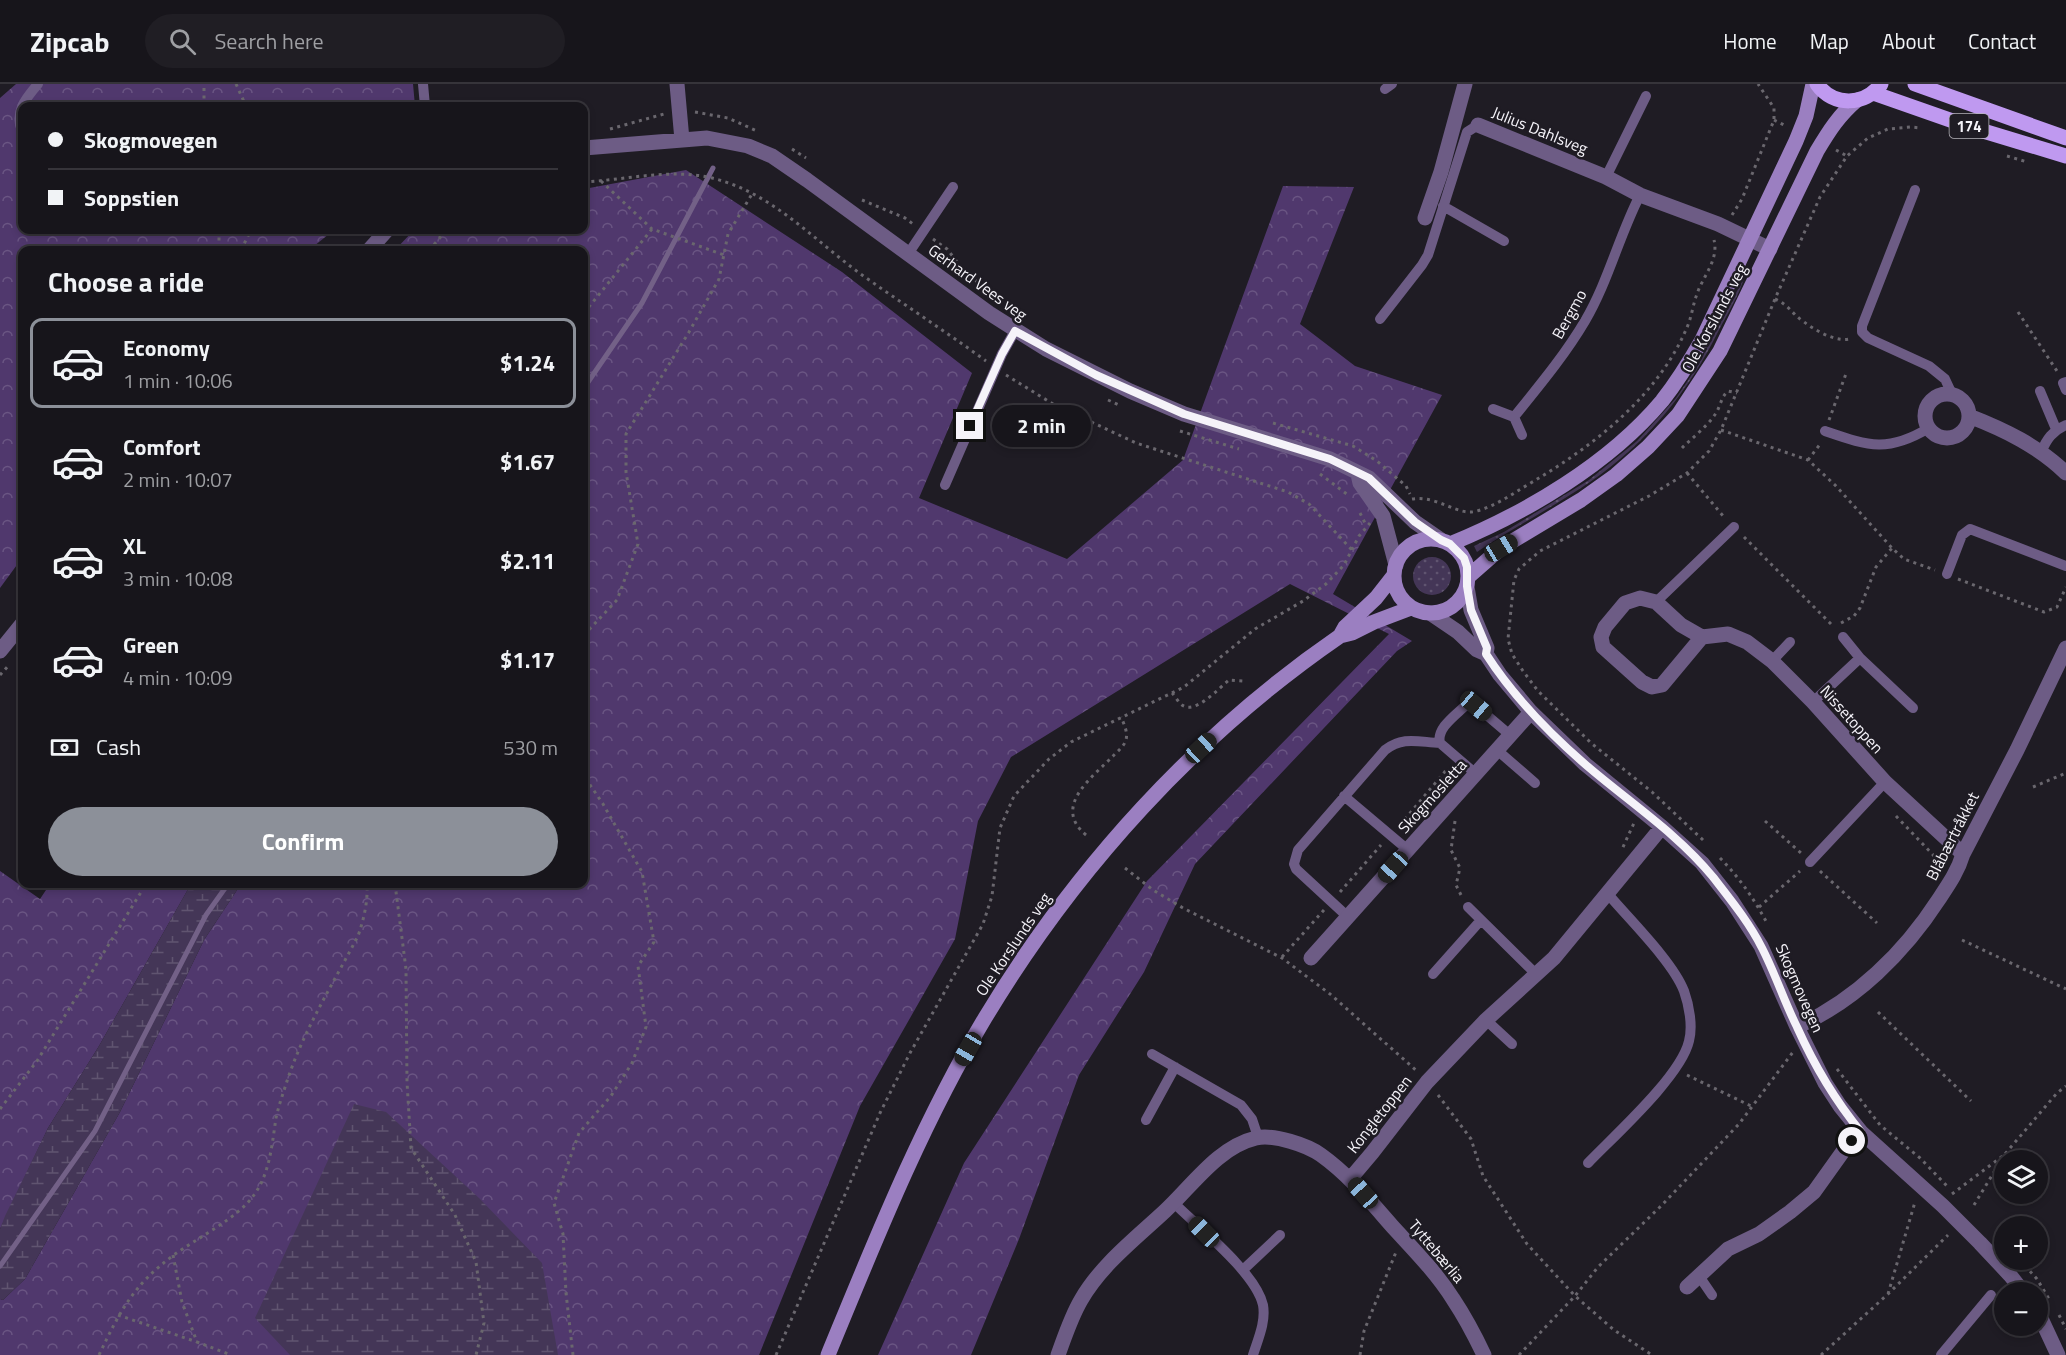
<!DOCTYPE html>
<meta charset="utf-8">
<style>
body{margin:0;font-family:"Titillium Web",sans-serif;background:#201e24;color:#f1f3f6;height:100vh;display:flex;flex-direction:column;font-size:22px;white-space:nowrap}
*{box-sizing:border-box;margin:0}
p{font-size:20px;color:#9e9fa3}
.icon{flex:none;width:33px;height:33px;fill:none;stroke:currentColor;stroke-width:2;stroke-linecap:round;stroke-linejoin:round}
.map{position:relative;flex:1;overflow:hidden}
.sheet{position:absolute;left:18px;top:162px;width:570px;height:642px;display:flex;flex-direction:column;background:#17151b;border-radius:12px;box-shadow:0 3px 9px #0003,0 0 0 2px #36343a}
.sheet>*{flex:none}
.top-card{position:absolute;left:18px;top:18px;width:570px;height:132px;border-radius:12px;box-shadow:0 3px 9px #0003,0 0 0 2px #36343a;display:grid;align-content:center;height:132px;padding:0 30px;background:#17151b}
.controls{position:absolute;left:1994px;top:1066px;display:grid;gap:12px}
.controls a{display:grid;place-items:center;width:54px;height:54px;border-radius:50%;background:#17151b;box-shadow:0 3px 9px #0003,0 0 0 2px #36343a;font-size:30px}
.end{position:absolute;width:27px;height:27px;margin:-14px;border:8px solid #f5f3f9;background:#111;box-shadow:0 0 0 3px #111}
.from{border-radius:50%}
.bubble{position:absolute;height:42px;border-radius:21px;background:#17151b;box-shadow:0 3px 9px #0003,0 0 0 2px #36343a;font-size:20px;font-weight:700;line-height:42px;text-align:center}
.car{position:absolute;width:18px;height:36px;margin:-18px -9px;border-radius:8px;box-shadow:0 0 4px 2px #0007;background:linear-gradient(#222 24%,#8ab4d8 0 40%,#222 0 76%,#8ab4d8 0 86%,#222 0)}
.top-card b{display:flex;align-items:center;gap:21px;height:57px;font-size:22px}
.top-card b+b{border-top:2px solid #36343a}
.top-card i{width:15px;height:15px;background:#f1f3f6}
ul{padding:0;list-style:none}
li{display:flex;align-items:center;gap:18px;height:90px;margin:0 12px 9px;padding:0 18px;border:3px solid transparent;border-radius:12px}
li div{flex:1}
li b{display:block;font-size:22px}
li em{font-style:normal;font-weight:700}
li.selected{border-color:#8c9099}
li>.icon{width:54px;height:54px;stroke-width:1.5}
h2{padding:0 30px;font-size:27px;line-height:72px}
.pay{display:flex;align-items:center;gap:15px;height:66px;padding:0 30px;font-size:22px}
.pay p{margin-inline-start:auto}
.cta{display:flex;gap:12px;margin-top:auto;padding:12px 30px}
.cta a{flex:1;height:69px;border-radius:36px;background:#8c9099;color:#fff;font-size:24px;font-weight:700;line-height:69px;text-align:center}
header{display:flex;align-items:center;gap:36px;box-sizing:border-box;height:84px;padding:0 30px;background:#17151b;border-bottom:2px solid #36343a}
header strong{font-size:28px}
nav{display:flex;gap:33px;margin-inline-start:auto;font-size:21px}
.search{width:420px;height:54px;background:#201e24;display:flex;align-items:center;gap:15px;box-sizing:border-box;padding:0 21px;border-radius:33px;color:#9e9fa3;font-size:22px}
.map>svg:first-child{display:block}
</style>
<header>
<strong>Zipcab</strong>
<div class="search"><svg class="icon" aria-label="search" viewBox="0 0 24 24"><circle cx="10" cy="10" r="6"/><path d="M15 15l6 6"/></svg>Search here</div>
<nav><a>Home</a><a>Map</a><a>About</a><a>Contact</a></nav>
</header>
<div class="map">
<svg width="2066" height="1271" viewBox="0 0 2066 1271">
<defs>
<pattern id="green-dots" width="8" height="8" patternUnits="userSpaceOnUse" patternTransform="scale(1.5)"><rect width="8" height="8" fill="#443657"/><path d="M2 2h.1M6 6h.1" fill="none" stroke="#605470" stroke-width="1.8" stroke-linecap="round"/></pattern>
<pattern id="forest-crowns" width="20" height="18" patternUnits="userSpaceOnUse" patternTransform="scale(1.5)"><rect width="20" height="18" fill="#50386d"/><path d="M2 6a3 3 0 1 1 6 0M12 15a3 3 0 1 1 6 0" fill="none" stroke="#6a5583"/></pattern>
<pattern id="wetland-marsh" width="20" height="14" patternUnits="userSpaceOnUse" patternTransform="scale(1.5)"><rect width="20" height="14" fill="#443657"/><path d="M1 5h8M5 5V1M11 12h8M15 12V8" fill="none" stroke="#605470"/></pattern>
</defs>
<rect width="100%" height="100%" fill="#1f1c24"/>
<path fill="url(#green-dots)" d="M 1745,192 C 1739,211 1728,229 1719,246 C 1689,307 1646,360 1590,398 C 1553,423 1513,444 1477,468 L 1474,462 L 1504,448 L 1589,396 L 1637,357 L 1676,314 L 1697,283 Z
M1413 492a19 19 0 1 1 38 0a19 19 0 1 1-38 0Z"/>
<path fill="url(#forest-crowns)" d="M 16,0 L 413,0 L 415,22 L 22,22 L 22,146 L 334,146 L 309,166 L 22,166 L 22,474 L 0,504 L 0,14 Z
M 686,86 L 842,188 L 972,289 L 919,414 L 1067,475 L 1183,376 L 1283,102 L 1354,103 L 1300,240 L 1355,282 L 1442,311 L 1333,510 L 1412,557 L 1397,567 L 1195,780 L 1144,888 L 1079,991 L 1019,1155 L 971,1271 L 878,1271 L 964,1079 L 1147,797 L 1389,550 L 1290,500 L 1011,673 L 978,737 L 955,855 L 860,1022 L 759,1271 L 0,1271 L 0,1215 L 3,1216 L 25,1195 L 120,1028 L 204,856 L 241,800 L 584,800 L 584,166 L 395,166 L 414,146 L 584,146 L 584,105 Z
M 0,787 L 40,815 L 50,800 L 191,800 L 99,962 L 48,1044 L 0,1145 Z"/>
<path fill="url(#wetland-marsh)" d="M 191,800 L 241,800 L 204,856 L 120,1028 L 25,1195 L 3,1216 L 0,1215 L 0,1145 L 5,1132 L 48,1044 L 99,962 Z
M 354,1020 L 386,1028 L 479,1114 L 542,1179 L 558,1271 L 290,1271 L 255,1234 Z"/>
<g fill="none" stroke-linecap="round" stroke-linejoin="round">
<path stroke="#736187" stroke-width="5" d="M 584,304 L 642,219 L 713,84
M 0,1182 L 95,1047 L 206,831 L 228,800"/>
<path stroke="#6a676e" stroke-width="3" stroke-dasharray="3 4.5" stroke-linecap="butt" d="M 236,0 L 246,22
M 204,22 L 204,0
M 695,28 L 728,34 L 757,47
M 1774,36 L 1786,42
M 610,45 L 664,30
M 792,65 L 806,74
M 1836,66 L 1847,72
M 2007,72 L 2027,78
M 601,97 L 652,145 L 724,171
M 584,98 C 622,96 663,86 702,92 C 767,103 811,154 862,191 C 903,220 945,247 986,277
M 862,116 L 905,134 L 913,140
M 1732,131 L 1742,115 L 1774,36 L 1774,24 L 1758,0
M 219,146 L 219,166
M 425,146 L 440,152
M 933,155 L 947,165 L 965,188 L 991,209
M 241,166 L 251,146
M 348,166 L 353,161
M 429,166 L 447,146
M 1775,215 C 1789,221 1792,230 1804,238 C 1816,247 1839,260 1852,254
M 2018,228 L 2057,287
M 584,229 L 652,145
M 1006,291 L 1053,320 L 1136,359 L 1288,408 L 1309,420 L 1352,466
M 1108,316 L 1121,322
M 1829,336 L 1847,287
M 1273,339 L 1353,362 L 1377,377 L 1406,402 L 1410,410
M 1721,346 L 1808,376 L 1835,401 L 1892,464 L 1904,475 L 1935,486
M 1180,347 L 1239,365
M 1682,364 C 1693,353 1708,342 1716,329 C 1721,321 1721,313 1728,307 L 1737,309
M 1808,376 L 1821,359
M 1687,389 L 1724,433
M 1320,390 L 1348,411
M 1412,415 C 1438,411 1458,433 1477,427 C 1498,421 1515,408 1534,397 C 1596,360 1660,310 1688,241 C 1692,231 1693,220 1697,210 C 1703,192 1719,176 1714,156
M 1360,429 L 1366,441
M 1744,453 L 1834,543
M 1958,495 L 2044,528 L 2057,523 L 2066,503
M 1841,539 L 1854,532 L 1860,524 L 1876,483 L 1892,464
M 584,551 L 617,516 L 638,460 L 626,388 L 626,350 L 689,248 L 719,195 L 728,150 L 752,110
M 0,591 L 9,581
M 1172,609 C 1175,612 1178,618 1182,621 C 1195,631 1219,604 1229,596 L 1244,597
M 2033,703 L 2066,689
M 1896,732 L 1937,775
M 1455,737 L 1451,766 L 1460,784 L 1456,801 L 1462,813
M 1765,737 L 1802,770
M 1400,741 L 1448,684
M 1086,751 C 1051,722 1094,692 1114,671 C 1119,666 1124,662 1126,656 C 1128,648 1124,640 1121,633
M 1703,756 L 1652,708 L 1591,659 L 1538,607 L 1523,587 L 1512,570 L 1508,555 L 1514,496 L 1519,485 L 1540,467 L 1649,412 L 1687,389 L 1709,367 L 1721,346 L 1775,215 L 1820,113 L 1847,72 L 1868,54 L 1888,45 L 1911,43 L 1921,44
M 1623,763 L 1634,739
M 1720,774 C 1739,793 1754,815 1767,839
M 1125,784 L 1153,806 L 1183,824 L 1282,874 L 1330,910 L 1418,988
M 1820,787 L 1877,839
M 395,800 L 406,885 L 407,998 L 411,1064 L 455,1131 L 476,1178 L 484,1239 L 476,1271
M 1340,808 L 1381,761
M 1759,823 L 1800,787
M 1962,856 L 2066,905
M 1282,873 L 1324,826
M 1878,928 L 1971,1017
M 1837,985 L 1880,1041 L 1920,1074 L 1947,1102
M 1687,991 L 1753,1023
M 1438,1011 L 1471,1055 L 1483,1092 L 1527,1160 L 1575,1212 L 1614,1246 L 1652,1271
M 0,1025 L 37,977 L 146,800
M 1952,1110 L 2004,1071
M 1974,1121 L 2005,1070 L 2057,1009 L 2066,1002
M 173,1171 L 182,1218 L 197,1258 L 231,1271
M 2020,1176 L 2037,1195 L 2049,1215
M 1888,1210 L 1915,1118
M 118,1231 L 197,1258
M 2059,1231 L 2066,1245
M 99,1271 C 120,1227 134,1200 174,1171 C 197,1154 238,1134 254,1111 C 270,1089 272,1060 276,1034 C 279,1020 284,1007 288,994 C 305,944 334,898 358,852 C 364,835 368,817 367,800
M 573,1271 L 566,1209 L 563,1150 L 554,1119 L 579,1049 L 611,1012 L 632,979 L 646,943 L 638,882 L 654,858 L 642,788 L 603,720 L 584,692
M 776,1271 L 880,1029 L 910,969 L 983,840 L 992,812 L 1000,744 L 1014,712 L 1049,675 L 1071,658 L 1184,603 L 1255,545 L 1303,517 L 1326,500 L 1344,481 L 1359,452 L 1370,439
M 1360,1271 L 1364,1247 L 1396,1168
M 1519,1271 L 1575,1212 L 1598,1183 L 1661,1122 L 1739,1040 L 1793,968
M 1821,1271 L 1888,1210 L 1948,1151"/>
<path stroke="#6d5c85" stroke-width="10" d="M 423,0 L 425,22
M 1385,5 L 1392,0
M 22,47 C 14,28 26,14 38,0
M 1606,93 L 1646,12
M 1915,106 L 1862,242 L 1862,248 L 1868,254 L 1929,282 L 1945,295 L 1952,310
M 1443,122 L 1504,157
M 908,170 L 953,103
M 1380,235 L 1422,181 L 1428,171 L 1467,48 L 1478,41
M 2066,298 L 2063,299 L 2066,306
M 2040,307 L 2056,345
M 1493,325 L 1514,333 C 1539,302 1565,271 1585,237 C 1608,198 1619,152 1640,111
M 1514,333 L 1522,351
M 1825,347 C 1869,362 1887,369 1929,344
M 2041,368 C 2047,355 2052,347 2066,341
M 945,401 L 1002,270 L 1015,247
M 1947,490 L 1962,451 L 1970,445 L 2066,482
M 1656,518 L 1734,443
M 1843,553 L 1860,574 L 1913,624
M 1772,577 L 1790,558
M 1813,618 L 1860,574
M 1497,666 L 1535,699
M 1476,690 L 1440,659 C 1436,644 1456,631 1466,621 L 1476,622 L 1510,651
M 1344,712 L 1408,766
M 1810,778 L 1885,698
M 1468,823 L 1536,890
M 1348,833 L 1296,785 L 1294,780 L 1298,766 L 1385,666 C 1403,652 1418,658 1440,659
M 1433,890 L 1481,836
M 1486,936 L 1512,960
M 1152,970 L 1241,1021 L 1252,1035 L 1258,1053
M 1146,1036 L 1175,983
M 1588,1079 C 1615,1051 1681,992 1689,957 C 1693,942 1689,921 1684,907 C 1673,878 1629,835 1608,810
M 1174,1119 C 1198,1143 1256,1189 1263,1221 C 1266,1238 1258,1255 1253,1271
M 1244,1185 L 1280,1151
M 1699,1192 L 1712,1211
M 1941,1271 L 1991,1211"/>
<path stroke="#6d5c85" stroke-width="15" d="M 677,0 L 682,56
M 1478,41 L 1606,93 L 1640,111 L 1718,140 L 1770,165
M 584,64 L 707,54 L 748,62 L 772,72 L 807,96 L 989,229 L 1046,265 L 1130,307 L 1184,330 L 1330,375 L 1369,394 L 1415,438 L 1441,456
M 1425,134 L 1441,88 L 1465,0
M 369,166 L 387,146
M1925 332a22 22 0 1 1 44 0a22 22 0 1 1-44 0Z
M 1969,332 C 2005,346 2038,362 2066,389
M 1358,390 L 1360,399 L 1383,432 L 1396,481
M 1467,503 L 1471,526 L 1487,564 L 1486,570 L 1500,591 L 1531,628 L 1585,680 L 1662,743 L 1702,779 L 1732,817 L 1761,862 L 1797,943 L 1825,999 L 1840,1022 L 1861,1048 L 1943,1122 L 1980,1159 L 2010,1191 L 2024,1209
M 1430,529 L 1458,548 L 1477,566 L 1486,570
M 1702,553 L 1662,601 L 1652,603 L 1642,598 L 1603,563 L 1601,553 L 1605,543 L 1625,519 L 1640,514 L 1656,518 L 1681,541 L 1702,553 L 1728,550 L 1747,558 L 1772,577 L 1813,618 L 1885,698 L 1963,770
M 0,567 L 22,540
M 1311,874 L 1531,628
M 1797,943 C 1856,916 1904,869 1939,815 C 1949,800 1958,787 1963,770 L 2017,666 L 2066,564
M 1350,1095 L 1372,1069 L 1427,998 L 1486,936 L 1554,874 L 1662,743
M 1687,1203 L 1728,1165 L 1759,1150 L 1790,1128 L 1814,1108 L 1844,1066 L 1861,1048
M 2037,1226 L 2058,1271
M 1058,1271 C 1065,1252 1071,1233 1081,1216 C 1101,1181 1135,1155 1165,1127 C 1192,1102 1218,1063 1256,1054 C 1274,1050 1307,1061 1321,1071 C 1349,1091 1370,1117 1392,1142 C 1413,1165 1436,1188 1453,1215 C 1465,1233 1475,1252 1484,1271"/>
<path stroke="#9b7fc1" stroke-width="15" d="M1394 492a37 37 0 1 1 74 0a37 37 0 1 1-74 0Z
M 1450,460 C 1526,429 1609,380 1662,317 C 1677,298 1690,277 1702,256 L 1796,57 L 1806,32 L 1813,0
M 1468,493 L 1501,464 L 1581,416 L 1616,391 L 1648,363 L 1678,331 L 1720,267 L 1817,67 C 1829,47 1839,31 1857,16
M 1340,552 L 1345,543 L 1376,514 L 1394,491
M 828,1271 C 875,1157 921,1041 985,934 C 1075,784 1196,651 1340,552 L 1352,549 L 1374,538 L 1411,524"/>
<path stroke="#bf99f0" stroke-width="15" d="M 1817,0 C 1833,23 1865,22 1881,0
M 1915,0 L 2066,54
M 1873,9 L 1970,43 L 2066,72"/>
</g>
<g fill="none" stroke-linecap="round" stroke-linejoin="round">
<path stroke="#f5f3f9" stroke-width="8" d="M 970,342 L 1002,270 L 1015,247 L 1096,291 L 1184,330 L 1330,375 L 1369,394 L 1415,438 L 1441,456 L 1450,460 L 1464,474 L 1467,483 L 1467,502 L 1471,526 L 1487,564 L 1486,570 C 1513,612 1549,649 1586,681 C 1629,718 1677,749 1713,793 C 1730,815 1749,838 1762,864 C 1775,889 1784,917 1797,943 C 1814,981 1834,1015 1861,1048 L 1852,1057"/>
</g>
<g text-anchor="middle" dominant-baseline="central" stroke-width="5" stroke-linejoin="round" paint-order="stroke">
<rect fill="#1f1c24" stroke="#b5b2b9" stroke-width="1.5" x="1949.5" y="30" width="39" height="24" rx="4.5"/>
<g font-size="15" font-weight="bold" fill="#f5f3f9">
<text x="1969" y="42">174</text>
</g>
<g font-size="16" fill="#f5f3f9" stroke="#1f1c24">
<text transform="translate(1540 46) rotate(22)">Julius Dahlsveg</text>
<text transform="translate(978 198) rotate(36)">Gerhard Vees veg</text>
<text transform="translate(1569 230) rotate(-61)">Bergmo</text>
<text transform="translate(1714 234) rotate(-62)">Ole Korslunds veg</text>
<text transform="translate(1852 635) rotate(48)">Nissetoppen</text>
<text transform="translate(1432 712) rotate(-48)">Skogmosletta</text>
<text transform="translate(1952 752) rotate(-63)">Blåbærtråkket</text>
<text transform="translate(1013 860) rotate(-56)">Ole Korslunds veg</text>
<text transform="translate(1800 904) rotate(66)">Skogmovegen</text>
<text transform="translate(1379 1030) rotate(-52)">Kongletoppen</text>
<text transform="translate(1437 1167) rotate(50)">Tyttebærlia</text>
</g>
</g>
</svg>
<div class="controls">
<a><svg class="icon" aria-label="layers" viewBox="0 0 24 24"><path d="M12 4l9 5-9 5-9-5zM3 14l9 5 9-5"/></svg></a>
<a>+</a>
<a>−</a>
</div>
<i class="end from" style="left:1852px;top:1057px"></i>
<i class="end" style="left:970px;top:342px"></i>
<div class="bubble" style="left:992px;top:321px;width:99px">2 min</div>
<i class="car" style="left:1501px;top:464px;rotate:59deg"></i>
<i class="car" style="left:1476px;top:622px;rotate:130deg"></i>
<i class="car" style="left:1201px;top:664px;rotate:47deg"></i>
<i class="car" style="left:1393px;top:783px;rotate:222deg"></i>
<i class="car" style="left:968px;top:965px;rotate:210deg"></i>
<i class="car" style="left:1363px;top:1109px;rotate:318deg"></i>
<i class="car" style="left:1204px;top:1148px;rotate:315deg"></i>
<div class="top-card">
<b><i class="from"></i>Skogmovegen</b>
<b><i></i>Soppstien</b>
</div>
<section class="sheet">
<h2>Choose a ride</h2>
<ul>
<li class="selected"><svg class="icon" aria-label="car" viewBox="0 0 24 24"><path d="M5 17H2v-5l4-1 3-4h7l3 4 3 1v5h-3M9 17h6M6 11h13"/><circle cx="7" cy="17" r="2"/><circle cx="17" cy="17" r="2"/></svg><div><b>Economy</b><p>1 min · 10:06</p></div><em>$1.24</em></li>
<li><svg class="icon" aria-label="car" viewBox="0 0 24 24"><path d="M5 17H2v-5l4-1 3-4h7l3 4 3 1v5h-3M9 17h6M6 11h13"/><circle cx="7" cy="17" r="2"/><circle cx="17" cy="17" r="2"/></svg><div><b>Comfort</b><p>2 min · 10:07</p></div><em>$1.67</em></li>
<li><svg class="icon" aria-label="car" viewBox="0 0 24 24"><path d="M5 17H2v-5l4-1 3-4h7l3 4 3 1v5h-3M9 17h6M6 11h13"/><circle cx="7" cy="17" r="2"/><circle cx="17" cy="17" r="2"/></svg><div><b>XL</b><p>3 min · 10:08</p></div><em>$2.11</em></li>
<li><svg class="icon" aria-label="car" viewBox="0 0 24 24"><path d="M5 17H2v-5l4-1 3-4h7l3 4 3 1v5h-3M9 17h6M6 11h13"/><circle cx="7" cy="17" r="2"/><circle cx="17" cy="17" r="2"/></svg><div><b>Green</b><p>4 min · 10:09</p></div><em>$1.17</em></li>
</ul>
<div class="pay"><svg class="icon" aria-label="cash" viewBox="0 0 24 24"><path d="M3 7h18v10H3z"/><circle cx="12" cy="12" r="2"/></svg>Cash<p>530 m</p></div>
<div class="cta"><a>Confirm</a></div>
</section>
</div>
